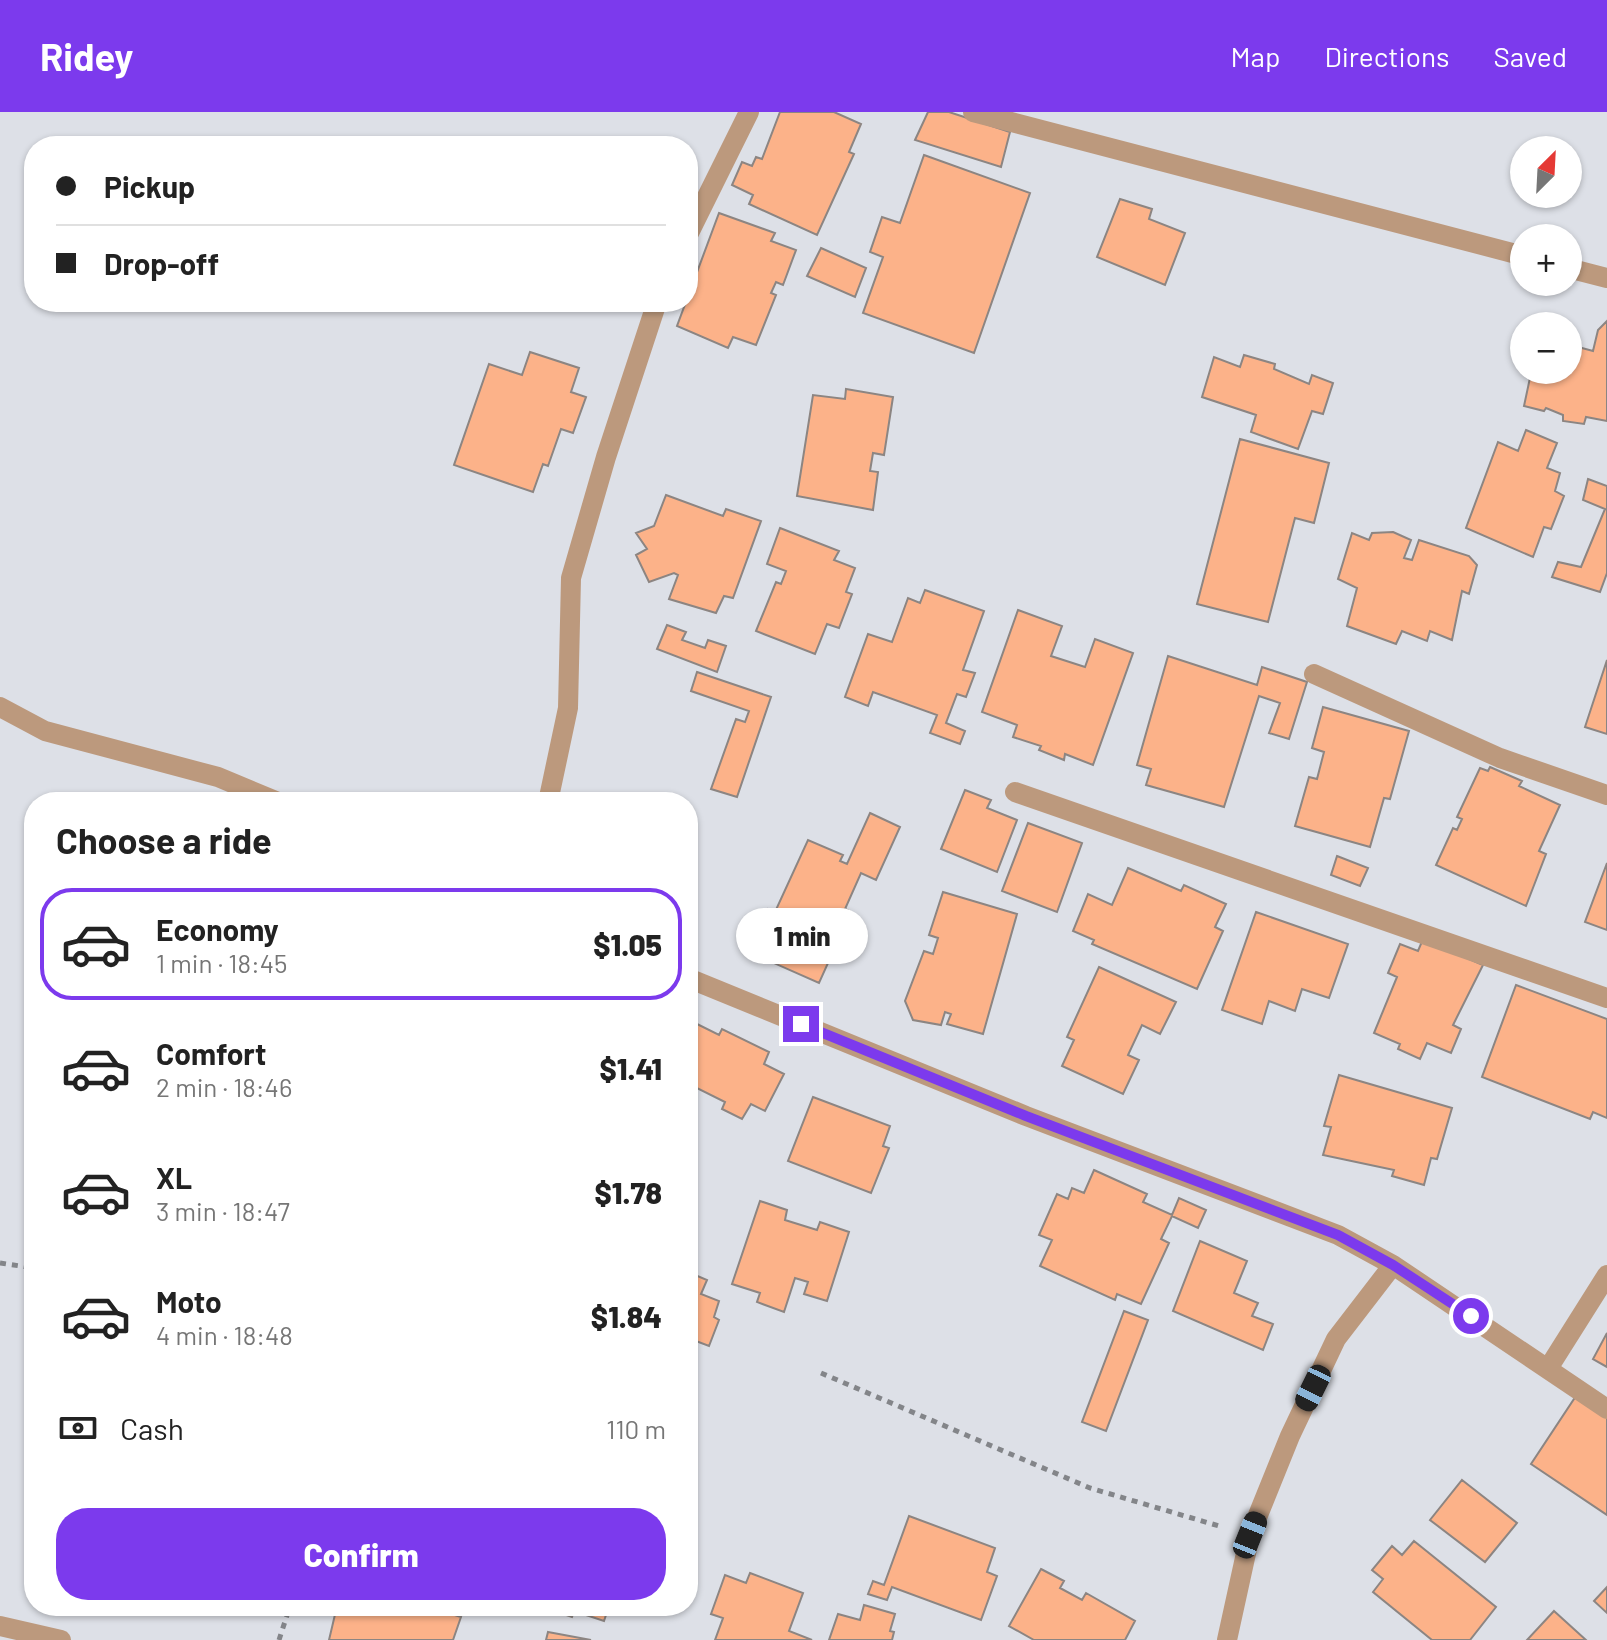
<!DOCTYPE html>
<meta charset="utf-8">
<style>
body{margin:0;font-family:Barlow,sans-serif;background:#f6f6f6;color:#222;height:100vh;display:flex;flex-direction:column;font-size:30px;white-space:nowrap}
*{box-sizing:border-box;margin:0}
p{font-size:26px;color:#767676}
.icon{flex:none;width:44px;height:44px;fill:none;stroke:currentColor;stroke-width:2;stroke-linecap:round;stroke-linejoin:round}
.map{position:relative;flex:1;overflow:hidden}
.drawer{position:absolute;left:24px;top:680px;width:674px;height:824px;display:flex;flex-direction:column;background:#fff;border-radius:32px;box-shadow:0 2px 6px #0004}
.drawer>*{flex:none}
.guide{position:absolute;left:24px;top:24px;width:674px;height:176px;border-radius:32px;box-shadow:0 2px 6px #0004;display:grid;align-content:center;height:176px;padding:0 32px;background:#fff}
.needle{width:52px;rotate:24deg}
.buttons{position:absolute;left:1510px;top:24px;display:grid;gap:16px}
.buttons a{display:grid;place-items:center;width:72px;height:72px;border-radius:50%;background:#fff;box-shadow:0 2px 6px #0004;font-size:40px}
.end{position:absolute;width:36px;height:36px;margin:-18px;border:10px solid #7c3aed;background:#fff;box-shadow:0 0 0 4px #fff}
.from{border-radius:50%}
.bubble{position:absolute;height:56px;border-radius:28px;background:#fff;box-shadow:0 2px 6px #0004;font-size:26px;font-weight:800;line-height:56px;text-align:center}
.car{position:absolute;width:24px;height:48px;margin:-24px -12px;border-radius:10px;box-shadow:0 0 6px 2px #0007;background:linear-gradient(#222 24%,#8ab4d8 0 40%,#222 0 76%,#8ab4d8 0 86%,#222 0)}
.guide b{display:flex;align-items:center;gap:28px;height:76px;font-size:30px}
.guide b+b{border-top:2px solid #e0e0e0}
.guide i{width:20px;height:20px;background:#222}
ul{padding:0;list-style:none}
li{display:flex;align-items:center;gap:24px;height:112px;margin:0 16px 12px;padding:0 16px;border:4px solid transparent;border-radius:32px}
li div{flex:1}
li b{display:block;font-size:30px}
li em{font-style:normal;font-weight:800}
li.selected{border-color:#7c3aed}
li>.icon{width:72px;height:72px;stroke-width:1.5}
h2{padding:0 32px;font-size:36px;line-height:96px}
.pay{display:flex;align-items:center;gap:20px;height:88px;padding:0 32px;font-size:30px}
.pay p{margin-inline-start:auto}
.primary-button{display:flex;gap:16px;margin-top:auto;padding:16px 32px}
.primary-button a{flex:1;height:92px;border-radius:32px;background:#7c3aed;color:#fff;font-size:32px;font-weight:800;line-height:92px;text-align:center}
header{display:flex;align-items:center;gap:48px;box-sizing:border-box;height:112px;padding:0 40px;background:#7c3aed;color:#fff}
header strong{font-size:38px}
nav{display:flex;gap:44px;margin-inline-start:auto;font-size:28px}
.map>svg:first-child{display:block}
</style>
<header>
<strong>Ridey</strong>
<nav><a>Map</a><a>Directions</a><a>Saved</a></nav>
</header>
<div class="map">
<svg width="1607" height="1528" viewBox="0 0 1607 1528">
<rect width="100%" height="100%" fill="#dde0e7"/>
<path fill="#fcb289" stroke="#8c8582" stroke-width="2" d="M 780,0 L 834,0 L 861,12 L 849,40 L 854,42 L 817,123 L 749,92 L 753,83 L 732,73 L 742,50 L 752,54 L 756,45 L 762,47 Z
M 928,0 L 949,0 L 1010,20 L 1001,55 L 915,28 Z
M 924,43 L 1030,81 L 974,241 L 863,201 L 883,145 L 870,140 L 882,105 L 900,111 Z
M 1120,87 L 1152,97 L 1149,107 L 1185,121 L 1165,173 L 1097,145 Z
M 719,101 L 775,121 L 771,129 L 796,138 L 783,173 L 776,170 L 771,181 L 776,183 L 756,233 L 733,225 L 728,236 L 677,214 Z
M 821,136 L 866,156 L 855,185 L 807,164 Z
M 1607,209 L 1607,309 L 1586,305 L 1584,312 L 1563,309 L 1563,303 L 1546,296 L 1544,299 L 1524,294 L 1531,261 L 1540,264 L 1541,258 L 1568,258 L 1571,233 L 1593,239 L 1598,218 Z
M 530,240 L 579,256 L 571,280 L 586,285 L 573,321 L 561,317 L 548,354 L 543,352 L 533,380 L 454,353 L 489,252 L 522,263 Z
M 1244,243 L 1275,252 L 1274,257 L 1309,272 L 1312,263 L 1333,271 L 1323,302 L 1312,299 L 1298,337 L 1251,320 L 1256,303 L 1202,285 L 1214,245 L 1240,255 Z
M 846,277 L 893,285 L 884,343 L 873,341 L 870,359 L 878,360 L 873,398 L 797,384 L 813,283 L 845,287 Z
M 1526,318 L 1557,331 L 1547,356 L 1560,361 L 1555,379 L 1564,384 L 1551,417 L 1544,415 L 1533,445 L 1466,416 L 1498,330 L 1518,339 Z
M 1240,327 L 1329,351 L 1314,411 L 1295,406 L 1268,510 L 1197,492 Z
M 1588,367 L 1607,374 L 1607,461 L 1600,480 L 1552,465 L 1558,450 L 1581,455 L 1605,397 L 1583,388 Z
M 666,383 L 723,404 L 726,397 L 761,409 L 733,486 L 724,484 L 716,501 L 669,487 L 678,463 L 674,461 L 649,470 L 636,443 L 647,437 L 636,421 L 654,414 Z
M 780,416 L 839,439 L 834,448 L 855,456 L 846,480 L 852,482 L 839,516 L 827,512 L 815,542 L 756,519 L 776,470 L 781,472 L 786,459 L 767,452 Z
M 1393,420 L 1411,428 L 1404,446 L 1412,448 L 1419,428 L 1469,444 L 1477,453 L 1469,482 L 1462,479 L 1452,528 L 1430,519 L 1427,529 L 1402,519 L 1396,532 L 1347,514 L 1357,476 L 1338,467 L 1352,421 L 1369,428 L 1372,421 Z
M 925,478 L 984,499 L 963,558 L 975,561 L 966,585 L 957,582 L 946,611 L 965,619 L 960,632 L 930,621 L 937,603 L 873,580 L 868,594 L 845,585 L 868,522 L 892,530 L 908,486 L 920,491 Z
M 1018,498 L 1062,514 L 1051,544 L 1085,555 L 1095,527 L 1133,541 L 1093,653 L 1065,642 L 1064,648 L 1039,638 L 1041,634 L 1013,625 L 1017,613 L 982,600 Z
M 667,513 L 686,520 L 682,528 L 705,536 L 708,528 L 726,534 L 717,560 L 657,537 Z
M 1168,544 L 1257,573 L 1262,555 L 1307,570 L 1289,627 L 1269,621 L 1280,591 L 1259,584 L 1224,695 L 1146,673 L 1151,657 L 1137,653 Z
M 1607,548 L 1607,622 L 1585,615 Z
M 697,560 L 771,585 L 737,685 L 711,677 L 736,607 L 745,610 L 749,599 L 691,579 Z
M 1323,595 L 1409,619 L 1390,687 L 1384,686 L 1370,735 L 1295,714 L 1309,665 L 1317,667 L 1324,640 L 1312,636 Z
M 1490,655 L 1522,669 L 1519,674 L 1560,693 L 1539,739 L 1546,742 L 1526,794 L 1436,753 L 1453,716 L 1457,718 L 1462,707 L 1457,705 L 1480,656 L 1488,659 Z
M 965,678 L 991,688 L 987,696 L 1017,708 L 997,760 L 941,737 Z
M 870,701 L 900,715 L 876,768 L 861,761 L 845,797 L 851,800 L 819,871 L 749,840 L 768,797 L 775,800 L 808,728 L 843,743 L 840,749 L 847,752 Z
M 1028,711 L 1082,731 L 1057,800 L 1002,779 Z
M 1337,744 L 1368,756 L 1360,774 L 1331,763 Z
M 1607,751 L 1607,818 L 1585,810 Z
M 1128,756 L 1181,779 L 1184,773 L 1226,792 L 1215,815 L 1223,819 L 1197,877 L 1092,832 L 1094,828 L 1073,819 L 1088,782 L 1112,793 Z
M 943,780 L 1017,802 L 983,922 L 947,912 L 951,902 L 945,900 L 941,913 L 913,908 L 905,889 L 924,839 L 933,842 L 938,826 L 929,823 Z
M 1256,800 L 1348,832 L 1329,886 L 1302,877 L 1295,899 L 1269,889 L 1262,912 L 1222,898 Z
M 1423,827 L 1483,853 L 1453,913 L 1461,917 L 1451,941 L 1427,931 L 1420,947 L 1398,937 L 1400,932 L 1374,921 L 1397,865 L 1388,861 L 1400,832 L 1418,839 Z
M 1099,855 L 1176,890 L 1160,922 L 1142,913 L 1128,943 L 1139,948 L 1123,982 L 1062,954 L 1074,928 L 1067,925 Z
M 1516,873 L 1607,907 L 1607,1006 L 1593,1000 L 1590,1007 L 1482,965 Z
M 693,910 L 719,923 L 722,917 L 769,940 L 764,952 L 784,962 L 765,999 L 751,992 L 742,1007 L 722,997 L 725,990 L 695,975 L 691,982 L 688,980 L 688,921 Z
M 1339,963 L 1452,996 L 1437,1047 L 1431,1046 L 1424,1073 L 1392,1064 L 1394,1058 L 1323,1043 L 1331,1015 L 1324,1014 Z
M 813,985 L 890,1014 L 883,1034 L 889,1036 L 871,1081 L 788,1049 Z
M 1094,1058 L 1147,1082 L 1143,1090 L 1172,1103 L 1179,1086 L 1206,1098 L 1198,1116 L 1172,1104 L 1161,1127 L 1169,1131 L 1141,1192 L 1117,1182 L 1115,1188 L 1040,1154 L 1052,1128 L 1039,1123 L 1057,1082 L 1068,1087 L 1072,1076 L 1084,1081 Z
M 760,1089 L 787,1098 L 785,1108 L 817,1118 L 820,1110 L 849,1120 L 827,1189 L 804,1182 L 808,1170 L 795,1166 L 784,1200 L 757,1190 L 760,1181 L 732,1172 Z
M 1200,1129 L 1247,1149 L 1234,1181 L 1258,1191 L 1252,1204 L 1273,1212 L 1263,1238 L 1173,1199 Z
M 688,1160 L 707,1168 L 701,1182 L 719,1189 L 714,1205 L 719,1208 L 709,1234 L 688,1226 Z
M 1124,1199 L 1148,1208 L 1106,1319 L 1082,1310 Z
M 1607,1221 L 1607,1255 L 1593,1247 Z
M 1576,1284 L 1607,1305 L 1607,1403 L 1531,1352 Z
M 1462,1368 L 1517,1411 L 1485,1450 L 1430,1408 Z
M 909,1404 L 995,1436 L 987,1460 L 997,1464 L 981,1508 L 892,1475 L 887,1488 L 868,1482 L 873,1469 L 884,1473 Z
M 1414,1429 L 1496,1495 L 1470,1528 L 1432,1528 L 1373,1480 L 1383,1467 L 1372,1458 L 1392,1434 L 1402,1443 Z
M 1041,1457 L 1064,1469 L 1060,1476 L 1082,1488 L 1086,1481 L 1135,1509 L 1125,1528 L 1034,1528 L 1009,1514 Z
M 750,1461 L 803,1481 L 789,1519 L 812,1528 L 715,1528 L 723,1506 L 711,1502 L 725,1463 L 746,1471 Z
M 1607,1475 L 1607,1501 L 1594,1489 Z
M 864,1493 L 895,1502 L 890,1519 L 894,1520 L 892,1528 L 829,1528 L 838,1502 L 860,1508 Z
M 337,1494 L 426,1494 L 461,1505 L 453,1528 L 329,1528 Z
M 540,1494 L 609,1494 L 604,1509 L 574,1499 L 572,1505 Z
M 1554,1499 L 1586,1528 L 1527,1528 Z
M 548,1520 L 591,1528 L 546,1528 Z"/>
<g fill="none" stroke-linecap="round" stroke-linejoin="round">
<path stroke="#838589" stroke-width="5" stroke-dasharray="6 6" stroke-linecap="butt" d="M 0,1151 L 34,1156
M 821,1261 L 1090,1376 L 1219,1414
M 279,1528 L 290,1494"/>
<path stroke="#bc997d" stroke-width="20" d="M 973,0 L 1524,144
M 688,123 L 749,0
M 1568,156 L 1607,166
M 1314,562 L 1500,646 L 1607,683
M 0,595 L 45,619 L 218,665 L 278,690
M 1015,680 L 1607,886
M 548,690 L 568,596 L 571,466 L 606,345 L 657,190
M 688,866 L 1026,1004 L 1338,1123 L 1393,1153 L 1607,1297
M 1549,1255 L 1607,1163
M 0,1514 L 61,1528
M 1227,1528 L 1250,1423 L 1290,1324 L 1336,1227 L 1393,1153"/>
</g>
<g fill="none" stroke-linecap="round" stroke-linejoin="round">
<path stroke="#7c3aed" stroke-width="10" d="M 801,912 L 1026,1004 L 1338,1123 L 1393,1153 L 1471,1204"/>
</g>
</svg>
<div class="buttons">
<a><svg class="needle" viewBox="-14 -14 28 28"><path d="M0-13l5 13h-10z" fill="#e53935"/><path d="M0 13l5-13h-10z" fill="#767676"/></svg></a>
<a>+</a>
<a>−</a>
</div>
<i class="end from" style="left:1471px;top:1204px"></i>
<i class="end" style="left:801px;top:912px"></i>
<div class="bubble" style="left:736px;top:796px;width:132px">1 min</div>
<i class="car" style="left:1313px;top:1276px;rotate:206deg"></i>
<i class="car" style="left:1250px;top:1423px;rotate:22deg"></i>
<div class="guide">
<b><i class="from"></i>Pickup</b>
<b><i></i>Drop-off</b>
</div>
<section class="drawer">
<h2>Choose a ride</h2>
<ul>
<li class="selected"><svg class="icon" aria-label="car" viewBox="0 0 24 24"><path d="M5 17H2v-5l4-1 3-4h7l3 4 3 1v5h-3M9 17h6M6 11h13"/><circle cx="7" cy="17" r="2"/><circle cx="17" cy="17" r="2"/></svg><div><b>Economy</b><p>1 min · 18:45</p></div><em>$1.05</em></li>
<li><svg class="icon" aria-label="car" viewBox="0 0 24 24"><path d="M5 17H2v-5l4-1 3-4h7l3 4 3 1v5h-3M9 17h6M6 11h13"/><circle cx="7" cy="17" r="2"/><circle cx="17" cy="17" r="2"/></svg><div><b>Comfort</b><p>2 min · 18:46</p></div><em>$1.41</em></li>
<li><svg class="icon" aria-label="car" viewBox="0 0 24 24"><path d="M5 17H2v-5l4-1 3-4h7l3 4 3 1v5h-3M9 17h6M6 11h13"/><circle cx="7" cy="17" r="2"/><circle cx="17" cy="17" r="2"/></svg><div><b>XL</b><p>3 min · 18:47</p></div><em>$1.78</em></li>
<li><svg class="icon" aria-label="car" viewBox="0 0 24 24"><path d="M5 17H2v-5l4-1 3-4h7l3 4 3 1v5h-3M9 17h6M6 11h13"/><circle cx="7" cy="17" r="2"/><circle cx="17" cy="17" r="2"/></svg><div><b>Moto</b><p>4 min · 18:48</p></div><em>$1.84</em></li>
</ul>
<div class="pay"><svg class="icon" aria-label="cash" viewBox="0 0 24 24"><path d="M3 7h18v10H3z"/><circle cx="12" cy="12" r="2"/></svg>Cash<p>110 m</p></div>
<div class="primary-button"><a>Confirm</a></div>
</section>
</div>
